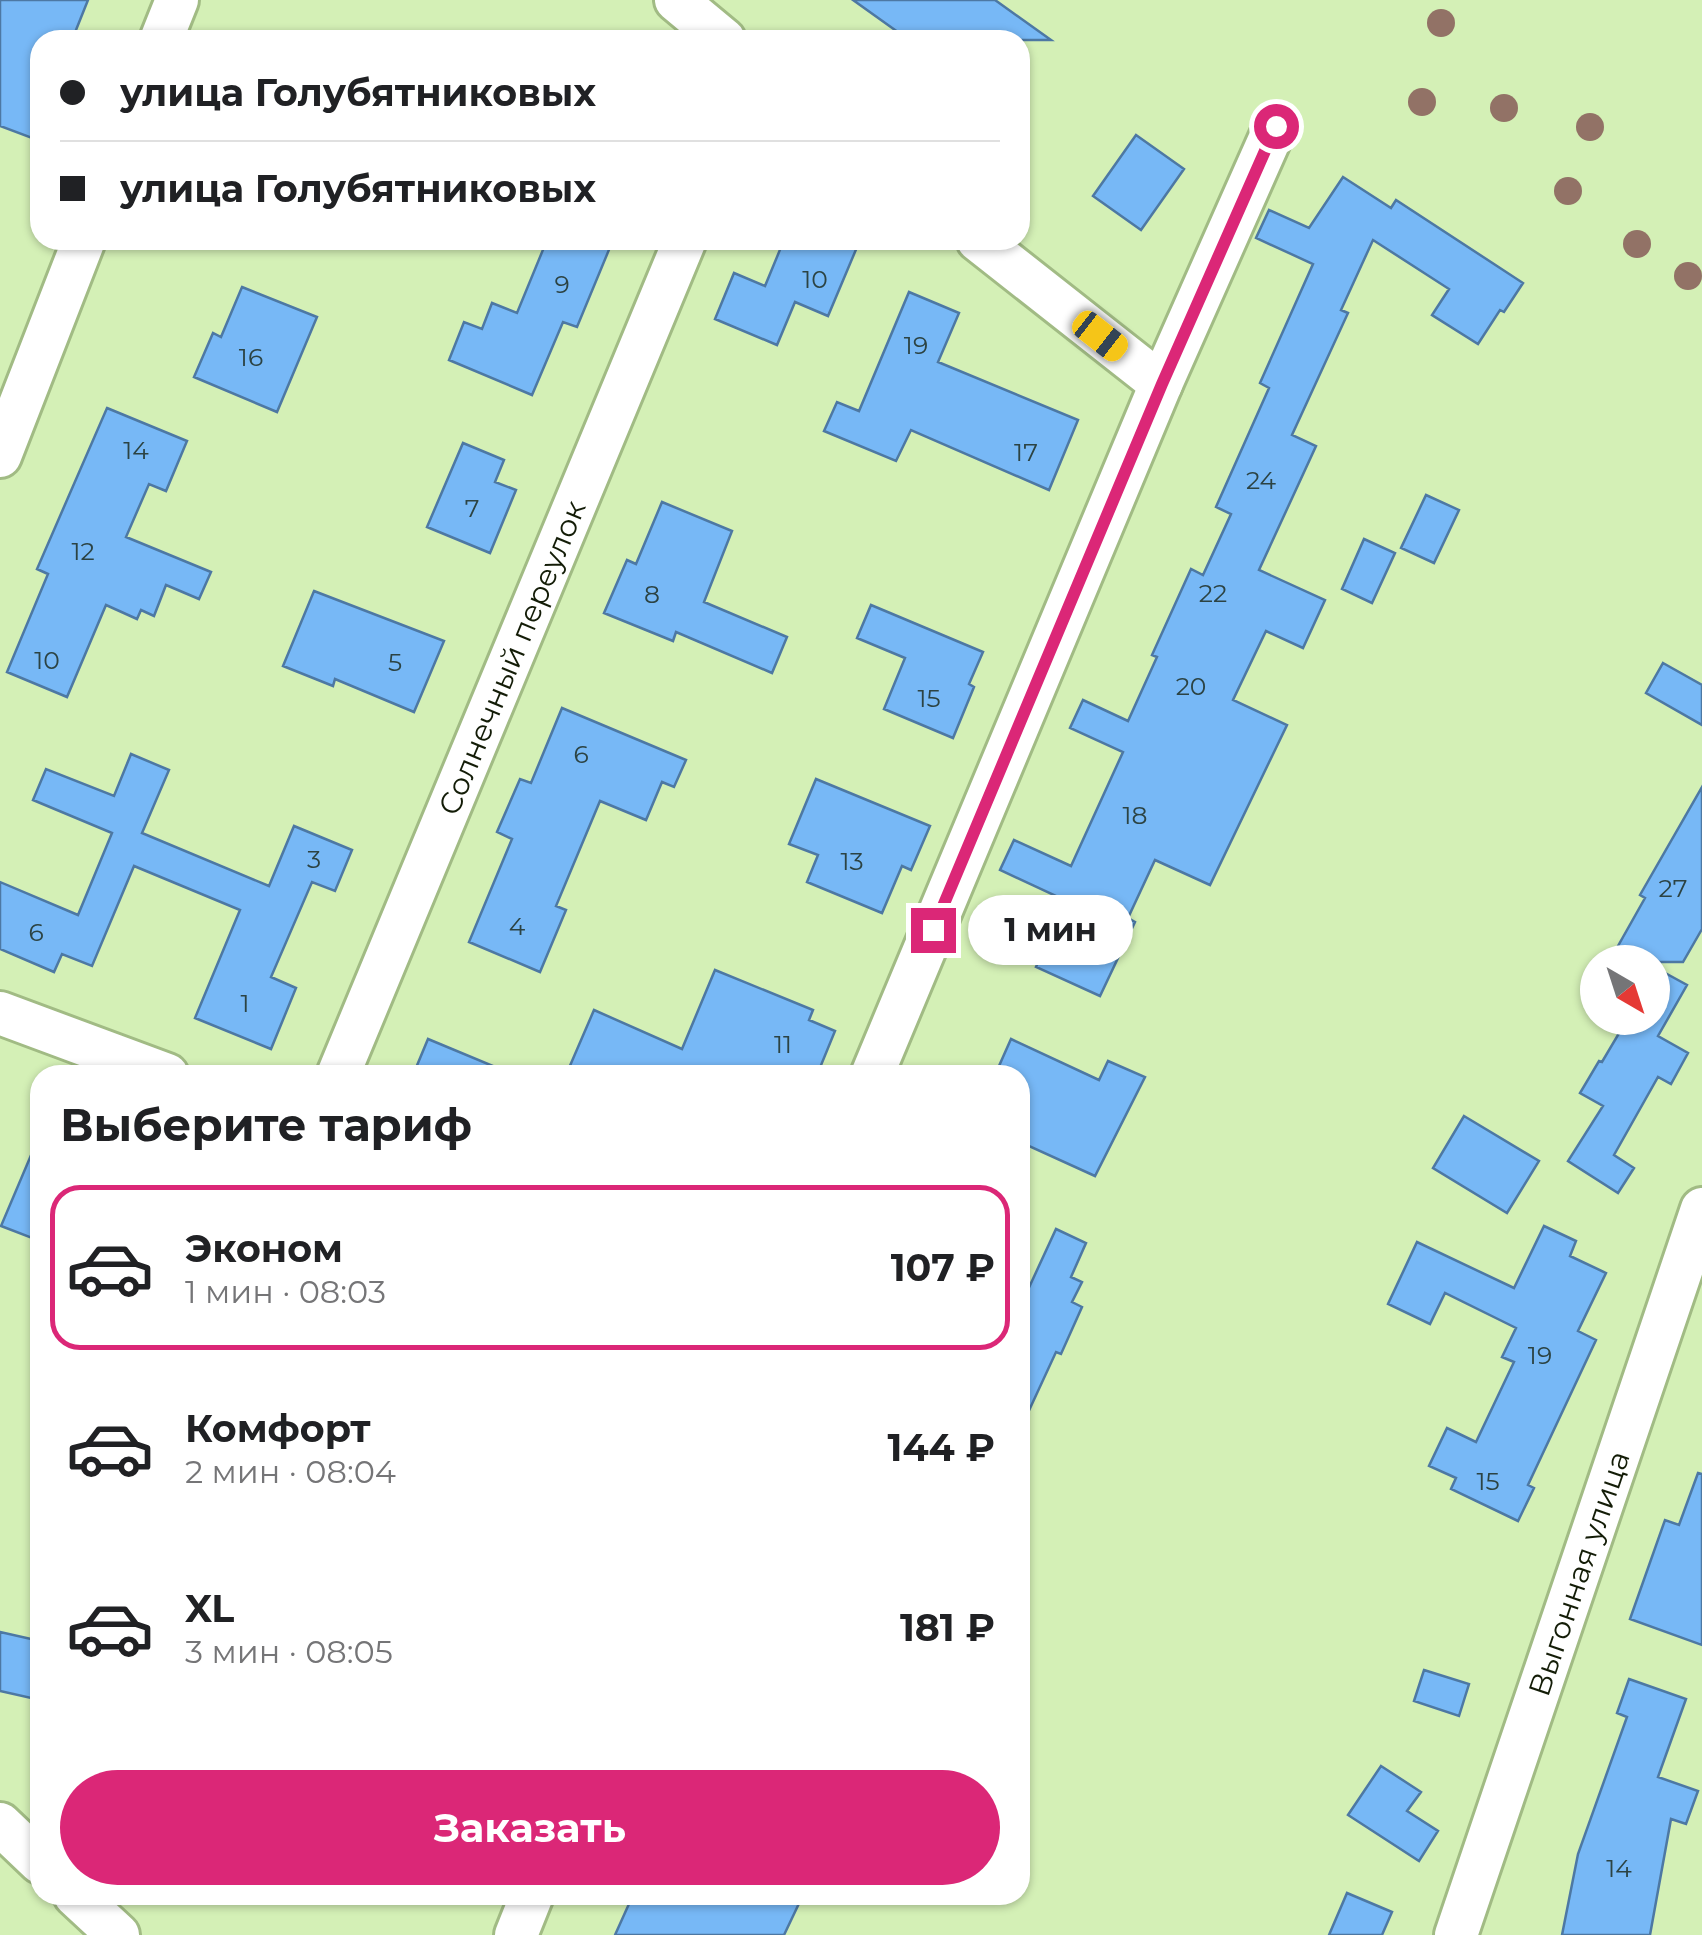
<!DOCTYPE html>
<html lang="ru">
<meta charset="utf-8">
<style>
body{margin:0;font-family:Montserrat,sans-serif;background:#f6f6f6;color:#202124;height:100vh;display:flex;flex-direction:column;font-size:38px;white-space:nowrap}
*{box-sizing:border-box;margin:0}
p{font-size:32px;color:#757577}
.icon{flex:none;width:55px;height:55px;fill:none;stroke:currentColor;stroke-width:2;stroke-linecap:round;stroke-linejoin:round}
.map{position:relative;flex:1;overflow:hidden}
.drawer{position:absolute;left:30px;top:1065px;width:1000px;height:840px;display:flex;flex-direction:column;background:#fff;border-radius:30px;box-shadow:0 2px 8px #0004}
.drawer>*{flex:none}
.hud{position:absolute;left:30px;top:30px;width:1000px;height:220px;border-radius:30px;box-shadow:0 2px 8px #0004;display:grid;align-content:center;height:220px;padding:0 30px;background:#fff}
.needle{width:65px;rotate:141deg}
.tools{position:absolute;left:1580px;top:945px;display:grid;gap:20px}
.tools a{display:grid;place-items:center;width:90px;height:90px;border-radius:50%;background:#fff;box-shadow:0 2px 8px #0004;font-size:50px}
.end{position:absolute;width:45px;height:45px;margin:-22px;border:12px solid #db2777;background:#fff;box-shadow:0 0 0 5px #fff}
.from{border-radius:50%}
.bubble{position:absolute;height:70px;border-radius:35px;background:#fff;box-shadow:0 2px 8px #0004;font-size:32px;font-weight:700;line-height:70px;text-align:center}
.car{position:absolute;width:30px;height:60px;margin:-30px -15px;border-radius:12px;box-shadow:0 0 8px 2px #0007;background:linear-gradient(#f5c518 24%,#345 0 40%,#f5c518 0 76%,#345 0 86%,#f5c518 0)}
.hud b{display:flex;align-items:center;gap:35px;height:95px;font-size:38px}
.hud b+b{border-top:2px solid #e0e0e0}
.hud i{width:25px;height:25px;background:#202124}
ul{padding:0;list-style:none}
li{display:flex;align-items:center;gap:30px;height:165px;margin:0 20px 15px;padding:0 10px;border:5px solid transparent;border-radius:30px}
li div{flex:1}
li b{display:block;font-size:38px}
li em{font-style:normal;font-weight:700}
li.selected{border-color:#db2777}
li>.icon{width:90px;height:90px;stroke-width:1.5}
h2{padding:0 30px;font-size:45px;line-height:120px}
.primary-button{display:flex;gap:20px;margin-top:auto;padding:20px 30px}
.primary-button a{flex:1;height:115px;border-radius:60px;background:#db2777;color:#fff;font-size:40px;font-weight:700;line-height:115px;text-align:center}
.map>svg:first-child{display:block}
</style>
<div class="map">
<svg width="1702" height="1935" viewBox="0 0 1702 1935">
<rect width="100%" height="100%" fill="#d4f0b6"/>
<path fill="#77b8f6" stroke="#4d78a3" stroke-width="2.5" d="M 0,0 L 88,0 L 72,40 L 40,40 L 40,141 L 0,126 Z
M 853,0 L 995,0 L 1051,40 L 909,40 Z
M 1136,135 L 1184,169 L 1141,230 L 1093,196 Z
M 1343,177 L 1391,208 L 1396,200 L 1523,283 L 1504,312 L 1500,310 L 1478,344 L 1432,315 L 1449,289 L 1373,240 L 1341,310 L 1348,313 L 1292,435 L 1316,446 L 1259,570 L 1325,600 L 1303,648 L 1266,631 L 1233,700 L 1287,725 L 1210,885 L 1155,860 L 1128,918 L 1135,922 L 1100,996 L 1036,967 L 1067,901 L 1000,870 L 1014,840 L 1071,866 L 1123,752 L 1070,728 L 1083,700 L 1128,721 L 1157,657 L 1152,655 L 1191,569 L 1203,575 L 1231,514 L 1216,507 L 1269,388 L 1260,383 L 1313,264 L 1256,238 L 1269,210 L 1309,228 Z
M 547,240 L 613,240 L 577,327 L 563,322 L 532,395 L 449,360 L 464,322 L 482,329 L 492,303 L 517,313 Z
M 784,240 L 860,240 L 828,316 L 795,302 L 777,345 L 715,319 L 734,273 L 765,286 Z
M 242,287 L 317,317 L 277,412 L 194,377 L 213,333 L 221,337 Z
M 909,292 L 959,313 L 938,362 L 1078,420 L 1049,490 L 911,430 L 896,461 L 824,431 L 837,402 L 859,411 Z
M 107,408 L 187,441 L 166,491 L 149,484 L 126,537 L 211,572 L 199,599 L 166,585 L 154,616 L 141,610 L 137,619 L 106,605 L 67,697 L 7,672 L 48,574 L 37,569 Z
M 463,443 L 504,460 L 495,482 L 516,490 L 490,553 L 427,527 Z
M 1426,495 L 1459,510 L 1434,563 L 1401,548 Z
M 662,502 L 732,531 L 704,602 L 787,637 L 772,673 L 676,632 L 673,641 L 604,613 L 627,560 L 636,564 Z
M 1364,539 L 1395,553 L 1372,603 L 1342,589 Z
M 314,591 L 444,641 L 414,712 L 335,679 L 333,686 L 283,666 Z
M 871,605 L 983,652 L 969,684 L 974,687 L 953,738 L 884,709 L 905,658 L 857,638 Z
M 1663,663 L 1702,685 L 1702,725 L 1646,693 Z
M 562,708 L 686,760 L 674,787 L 662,782 L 646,820 L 600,801 L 556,906 L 566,910 L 540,972 L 469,942 L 512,839 L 497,832 L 520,779 L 531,783 Z
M 131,754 L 169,770 L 142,833 L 269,886 L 294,826 L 352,850 L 335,891 L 312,882 L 271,977 L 296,988 L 271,1049 L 195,1018 L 240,910 L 134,866 L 92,966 L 62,954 L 54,972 L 0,949 L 0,882 L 78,915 L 112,833 L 33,800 L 46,769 L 114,796 Z
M 816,779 L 930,826 L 911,870 L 902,866 L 882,913 L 807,882 L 818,855 L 789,844 Z
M 1702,787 L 1702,929 L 1683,962 L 1609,962 L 1645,898 L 1640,895 Z
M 1656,968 L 1687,985 L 1658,1036 L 1688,1053 L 1671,1084 L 1658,1077 L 1614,1155 L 1634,1168 L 1618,1193 L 1568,1161 L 1603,1106 L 1580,1093 L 1599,1061 L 1602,1062 L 1628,1018 L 1652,1018 L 1652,975 Z
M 715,970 L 813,1010 L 809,1020 L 835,1031 L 817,1075 L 566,1075 L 594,1010 L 682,1049 Z
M 428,1039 L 512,1074 L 512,1075 L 413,1075 Z
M 1011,1039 L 1099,1080 L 1108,1061 L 1145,1077 L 1095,1176 L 1020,1142 L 1020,1075 L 995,1075 Z
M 1464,1116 L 1539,1161 L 1507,1213 L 1433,1168 Z
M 40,1134 L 40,1218 L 32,1238 L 1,1226 Z
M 1544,1226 L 1576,1241 L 1570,1256 L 1606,1273 L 1578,1331 L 1596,1340 L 1528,1485 L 1534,1488 L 1518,1521 L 1451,1489 L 1456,1478 L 1429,1466 L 1447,1428 L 1476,1442 L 1514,1362 L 1502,1357 L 1516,1328 L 1445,1293 L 1430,1324 L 1388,1304 L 1417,1242 L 1514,1288 Z
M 1056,1229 L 1086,1243 L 1071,1277 L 1082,1282 L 1072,1302 L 1082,1307 L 1061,1354 L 1056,1352 L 1020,1430 L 1020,1307 Z
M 1698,1473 L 1702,1474 L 1702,1645 L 1630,1619 L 1665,1520 L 1679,1525 Z
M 0,1632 L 40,1641 L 40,1700 L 0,1691 Z
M 1424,1670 L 1469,1684 L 1459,1716 L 1414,1701 Z
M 1629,1679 L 1686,1699 L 1658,1777 L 1698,1791 L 1686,1824 L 1671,1819 L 1650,1935 L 1562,1935 L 1578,1854 L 1627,1717 L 1617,1713 Z
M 1381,1766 L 1421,1792 L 1407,1811 L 1438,1831 L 1419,1861 L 1348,1815 Z
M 1347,1893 L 1392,1912 L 1382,1935 L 1329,1935 Z
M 633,1895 L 803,1895 L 784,1935 L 615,1935 Z"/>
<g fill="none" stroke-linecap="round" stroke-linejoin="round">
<defs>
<g id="minor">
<path d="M 676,0 L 724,40"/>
<path d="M 161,40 L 177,0"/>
<path d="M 978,240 L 1161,384"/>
<path d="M 0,456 L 84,240"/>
<path d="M 0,1013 L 167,1075"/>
<path id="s1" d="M 338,1075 L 685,240"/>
<path d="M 872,1075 L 1161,384 L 1276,125"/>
<path d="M 0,1824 L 40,1862"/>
<path d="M 75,1895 L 118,1935"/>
<path d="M 516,1935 L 532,1895"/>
<path id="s2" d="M 1456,1935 L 1702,1209"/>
</g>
</defs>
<use href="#minor" stroke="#a1bb84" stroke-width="48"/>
<use href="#minor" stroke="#fff" stroke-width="42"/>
</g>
<g fill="#927266">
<circle cx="1441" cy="23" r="14"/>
<circle cx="1422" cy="102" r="14"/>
<circle cx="1504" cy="108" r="14"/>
<circle cx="1590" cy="127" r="14"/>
<circle cx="1568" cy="191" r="14"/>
<circle cx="1637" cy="244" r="14"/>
<circle cx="1688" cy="276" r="14"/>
</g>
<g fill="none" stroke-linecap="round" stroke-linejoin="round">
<path stroke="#db2777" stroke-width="12" d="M 933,930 L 1162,384 L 1276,126"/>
</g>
<g text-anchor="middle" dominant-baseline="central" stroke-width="9" stroke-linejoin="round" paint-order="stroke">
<g font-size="25" fill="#2c4343">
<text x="815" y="279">10</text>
<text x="562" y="284">9</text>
<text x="916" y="345">19</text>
<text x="251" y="357">16</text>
<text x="136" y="450">14</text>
<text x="1026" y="452">17</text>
<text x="1261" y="480">24</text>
<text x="472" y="508">7</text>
<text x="83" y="551">12</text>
<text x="1213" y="593">22</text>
<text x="652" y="594">8</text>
<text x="47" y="660">10</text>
<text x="395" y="662">5</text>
<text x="1191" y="686">20</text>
<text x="929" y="698">15</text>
<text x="581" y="754">6</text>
<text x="1135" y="815">18</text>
<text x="314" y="859">3</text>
<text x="852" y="861">13</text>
<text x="1673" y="888">27</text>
<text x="517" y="926">4</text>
<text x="36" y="932">6</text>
<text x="245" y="1003">1</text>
<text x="783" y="1044">11</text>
<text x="1540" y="1355">19</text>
<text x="1488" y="1481">15</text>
<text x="1619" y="1868">14</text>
</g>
<g font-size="30" fill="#131c07" stroke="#fff">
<text stroke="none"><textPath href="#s1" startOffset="452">Солнечный переулок</textPath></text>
<text stroke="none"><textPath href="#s2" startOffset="382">Выгонная улица</textPath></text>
</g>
</g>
</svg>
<div class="tools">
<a><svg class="needle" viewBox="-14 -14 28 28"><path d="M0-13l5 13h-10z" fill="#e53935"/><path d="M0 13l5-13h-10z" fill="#757577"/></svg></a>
</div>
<i class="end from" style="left:1276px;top:126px"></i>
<i class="end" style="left:933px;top:930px"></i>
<div class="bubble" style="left:968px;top:895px;width:165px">1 мин</div>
<i class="car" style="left:1100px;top:336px;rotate:128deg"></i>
<div class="hud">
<b><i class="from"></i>улица Голубятниковых</b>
<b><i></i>улица Голубятниковых</b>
</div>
<section class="drawer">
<h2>Выберите тариф</h2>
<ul>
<li class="selected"><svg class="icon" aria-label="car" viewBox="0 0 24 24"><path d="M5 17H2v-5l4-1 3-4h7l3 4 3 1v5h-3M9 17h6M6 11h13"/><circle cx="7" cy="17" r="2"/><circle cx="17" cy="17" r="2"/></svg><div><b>Эконом</b><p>1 мин · 08:03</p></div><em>107 ₽</em></li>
<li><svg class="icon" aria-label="car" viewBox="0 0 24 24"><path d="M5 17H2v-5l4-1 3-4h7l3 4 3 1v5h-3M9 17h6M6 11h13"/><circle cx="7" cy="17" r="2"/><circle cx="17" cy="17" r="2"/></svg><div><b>Комфорт</b><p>2 мин · 08:04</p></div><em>144 ₽</em></li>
<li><svg class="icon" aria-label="car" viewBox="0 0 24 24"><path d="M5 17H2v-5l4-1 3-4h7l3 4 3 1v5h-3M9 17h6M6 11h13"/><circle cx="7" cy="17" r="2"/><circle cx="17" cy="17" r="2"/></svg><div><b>XL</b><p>3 мин · 08:05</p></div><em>181 ₽</em></li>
</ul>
<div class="primary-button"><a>Заказать</a></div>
</section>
</div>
